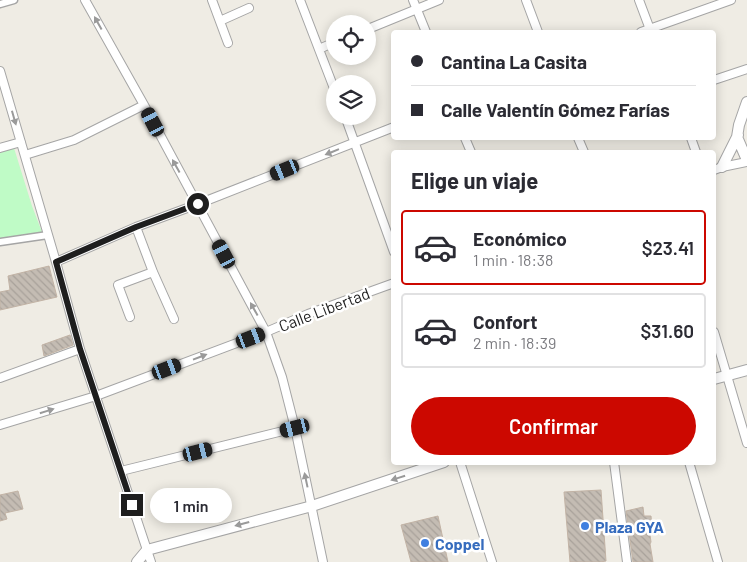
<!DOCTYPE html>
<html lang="es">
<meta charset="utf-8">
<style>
body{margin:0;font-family:Barlow,sans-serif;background:#f2f2f3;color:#2b2b33;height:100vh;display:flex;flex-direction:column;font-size:19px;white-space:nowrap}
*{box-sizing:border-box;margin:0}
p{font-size:16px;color:#7c7c81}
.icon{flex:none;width:28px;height:28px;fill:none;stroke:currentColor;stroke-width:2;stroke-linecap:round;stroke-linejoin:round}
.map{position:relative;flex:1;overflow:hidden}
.side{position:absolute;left:391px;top:150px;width:325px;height:315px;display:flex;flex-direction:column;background:#fff;border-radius:5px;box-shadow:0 2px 12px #0003}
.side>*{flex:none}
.hud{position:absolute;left:391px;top:30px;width:325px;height:110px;border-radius:5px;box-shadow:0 2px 12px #0003;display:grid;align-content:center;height:110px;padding:0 20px;background:#fff}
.buttons{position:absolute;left:326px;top:15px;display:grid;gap:10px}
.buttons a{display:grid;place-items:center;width:50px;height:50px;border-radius:50%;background:#fff;box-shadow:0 2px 12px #0003;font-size:25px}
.end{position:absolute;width:22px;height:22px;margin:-11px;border:6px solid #1e1e1e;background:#fff;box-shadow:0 0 0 2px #fff}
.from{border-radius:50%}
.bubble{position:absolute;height:35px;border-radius:18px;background:#fff;box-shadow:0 2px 12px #0003;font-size:16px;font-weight:600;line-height:35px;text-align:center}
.car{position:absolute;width:15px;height:30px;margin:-15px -8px;border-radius:6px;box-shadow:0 0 4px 1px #0007;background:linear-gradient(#222 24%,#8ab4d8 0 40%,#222 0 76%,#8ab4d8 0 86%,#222 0)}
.hud b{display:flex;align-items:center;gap:18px;height:48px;font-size:19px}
.hud b+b{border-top:1px solid #e1e1e2}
.hud i{width:12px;height:12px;background:#2b2b33}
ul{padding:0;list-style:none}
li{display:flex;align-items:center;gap:15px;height:75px;margin:0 10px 8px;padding:0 10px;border:2px solid #e1e1e2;border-radius:5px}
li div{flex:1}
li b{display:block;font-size:19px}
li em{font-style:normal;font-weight:600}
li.current{border-color:#cc0800}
li>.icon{width:45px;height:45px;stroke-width:1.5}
h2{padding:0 20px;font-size:22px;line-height:60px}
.action{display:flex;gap:10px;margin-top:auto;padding:10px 20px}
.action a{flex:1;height:58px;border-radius:30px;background:#cc0800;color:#fff;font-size:20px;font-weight:600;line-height:58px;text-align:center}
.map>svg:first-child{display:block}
</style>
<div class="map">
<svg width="747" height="562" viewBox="0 0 747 562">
<defs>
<pattern id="building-back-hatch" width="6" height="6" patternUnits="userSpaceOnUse" patternTransform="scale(1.25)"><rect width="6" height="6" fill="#c4bcb3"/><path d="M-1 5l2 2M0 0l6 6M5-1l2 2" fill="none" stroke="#a8a19a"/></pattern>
</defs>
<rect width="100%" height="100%" fill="#efece4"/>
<path fill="#bffbc6" d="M 14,148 L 32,206 L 42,232 L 0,238 L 0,152 Z"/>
<path fill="url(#building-back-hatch)" stroke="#c2b3a5" d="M 49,266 L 57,297 L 0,310 L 0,292 L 10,290 L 8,276 Z
M 70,335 L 73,345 L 44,356 L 42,345 Z
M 601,490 L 606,561 L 600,562 L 570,562 L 564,492 Z
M 18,491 L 23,509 L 5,513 L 7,519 L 0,521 L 0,495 Z
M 643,507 L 644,516 L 651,516 L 652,528 L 649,528 L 651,542 L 650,544 L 653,562 L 633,562 L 626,511 Z
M 438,516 L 448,562 L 411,562 L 401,525 Z"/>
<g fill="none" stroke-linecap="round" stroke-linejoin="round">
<defs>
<path id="pedestrian" d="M 0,4 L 14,0
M 0,242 L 48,235"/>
<path id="minor" d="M 85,0 L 144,105 L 266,332 L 282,377 L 295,428 L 323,562
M 212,0 L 228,43
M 300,0 L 335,91
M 413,0 L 426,32
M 526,0 L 538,32
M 639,0 L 651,32
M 220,21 L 249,8
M 368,29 L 439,0
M 641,32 L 731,0
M 319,49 L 335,42
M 0,71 L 56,262 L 80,349 L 151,562
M 714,80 L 747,69
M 345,116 L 394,252
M 465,138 L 471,152
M 578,138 L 584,152
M 691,138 L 696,152
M 0,148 L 21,142
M 25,155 L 74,140 L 144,105
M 714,170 L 722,167 L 747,162
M 136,227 L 153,272 L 174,319
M 56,262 L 136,227 L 198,204 L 394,127
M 130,317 L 118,285 L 153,272
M 714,332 L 747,443
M 0,378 L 80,349
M 0,425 L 96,396 L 266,332 L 308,314 L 394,283
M 460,462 L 492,562
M 614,462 L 627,562
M 689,462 L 718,562
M 121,471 L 295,428"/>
<path id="tertiary" d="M 747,102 L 739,125 L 737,137 L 747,160
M 722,167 L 738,135
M 714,379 L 747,370
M 137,562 L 147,550 L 312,506 L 444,462"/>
</defs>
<use href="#pedestrian" stroke="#a5a5a5" stroke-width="9"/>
<use href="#minor" stroke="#a5a5a5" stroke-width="10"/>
<use href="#tertiary" stroke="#a5a5a5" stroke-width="12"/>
<use href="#pedestrian" stroke="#fff" stroke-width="6"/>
<use href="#minor" stroke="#fff" stroke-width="8"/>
<use href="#tertiary" stroke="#fff" stroke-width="10"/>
</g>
<defs><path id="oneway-solid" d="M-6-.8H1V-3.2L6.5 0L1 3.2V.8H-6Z" transform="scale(1.25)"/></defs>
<g fill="#9a9a9a">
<use href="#oneway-solid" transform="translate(98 23) rotate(-119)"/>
<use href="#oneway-solid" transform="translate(14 118) rotate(74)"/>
<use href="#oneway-solid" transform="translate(332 152) rotate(158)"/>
<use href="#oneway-solid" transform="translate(176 166) rotate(-119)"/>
<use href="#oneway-solid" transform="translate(254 309) rotate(-119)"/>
<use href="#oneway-solid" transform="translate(200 357) rotate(-21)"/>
<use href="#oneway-solid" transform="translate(47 411) rotate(-17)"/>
<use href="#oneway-solid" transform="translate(398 478) rotate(162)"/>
<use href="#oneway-solid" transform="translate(306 480) rotate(-102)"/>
<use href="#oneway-solid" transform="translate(242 524) rotate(165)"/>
</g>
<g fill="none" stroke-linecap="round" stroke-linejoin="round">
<path stroke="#1e1e1e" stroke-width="6" d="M 132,505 L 80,349 L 56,262 L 136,227 L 198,204"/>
</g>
<g fill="#3f7fe0" stroke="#fff" stroke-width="2">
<circle cx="585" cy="526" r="5"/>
<circle cx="425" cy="543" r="5"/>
</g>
<g text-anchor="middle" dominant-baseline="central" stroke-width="5" stroke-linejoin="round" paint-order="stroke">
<g font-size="16" fill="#1e1e1e" stroke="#fff">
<text transform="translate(324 309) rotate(-21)">Calle Libertad</text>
</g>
<g font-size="16" font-weight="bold" fill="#366cbe" stroke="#fff" text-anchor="start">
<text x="595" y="526">Plaza GYA</text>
<text x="435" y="543">Coppel</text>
</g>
</g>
</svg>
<div class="buttons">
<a><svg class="icon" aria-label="locate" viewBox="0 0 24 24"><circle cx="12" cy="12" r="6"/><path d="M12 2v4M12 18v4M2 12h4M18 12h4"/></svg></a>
<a><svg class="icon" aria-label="layers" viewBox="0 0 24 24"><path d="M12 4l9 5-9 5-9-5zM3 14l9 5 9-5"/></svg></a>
</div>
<i class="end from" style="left:198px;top:204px"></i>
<i class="end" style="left:132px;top:505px"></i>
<div class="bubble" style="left:150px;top:488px;width:82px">1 min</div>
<i class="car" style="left:153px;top:122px;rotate:332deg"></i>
<i class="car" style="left:285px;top:170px;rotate:248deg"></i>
<i class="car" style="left:224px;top:254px;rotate:332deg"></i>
<i class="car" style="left:251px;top:338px;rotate:69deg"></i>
<i class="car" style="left:167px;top:369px;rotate:69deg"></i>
<i class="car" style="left:295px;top:428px;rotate:256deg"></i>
<i class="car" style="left:198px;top:452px;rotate:76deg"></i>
<div class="hud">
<b><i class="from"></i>Cantina La Casita</b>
<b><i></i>Calle Valentín Gómez Farías</b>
</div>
<section class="side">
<h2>Elige un viaje</h2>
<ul>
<li class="current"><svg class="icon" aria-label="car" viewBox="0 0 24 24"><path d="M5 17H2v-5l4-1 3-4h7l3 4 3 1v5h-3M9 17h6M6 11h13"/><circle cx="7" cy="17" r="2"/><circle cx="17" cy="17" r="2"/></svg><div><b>Económico</b><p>1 min · 18:38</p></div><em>$23.41</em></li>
<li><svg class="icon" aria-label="car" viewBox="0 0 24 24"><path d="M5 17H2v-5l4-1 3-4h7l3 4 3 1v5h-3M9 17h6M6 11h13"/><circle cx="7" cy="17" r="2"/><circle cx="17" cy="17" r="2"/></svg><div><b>Confort</b><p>2 min · 18:39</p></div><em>$31.60</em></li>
</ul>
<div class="action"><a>Confirmar</a></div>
</section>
</div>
